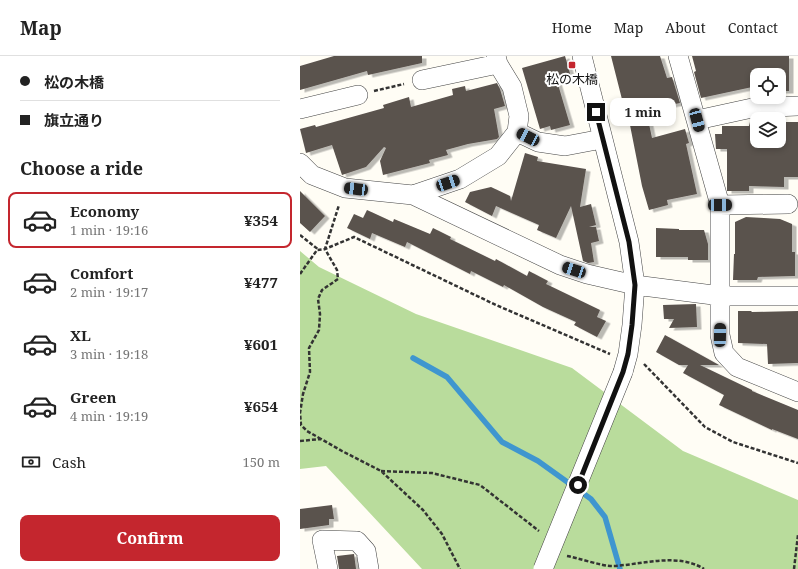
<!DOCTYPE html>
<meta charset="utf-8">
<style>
body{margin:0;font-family:"Noto Serif","Noto Sans JP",serif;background:#f2f2f2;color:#222;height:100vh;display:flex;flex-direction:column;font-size:15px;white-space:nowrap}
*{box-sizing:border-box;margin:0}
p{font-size:13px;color:#767676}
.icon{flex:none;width:22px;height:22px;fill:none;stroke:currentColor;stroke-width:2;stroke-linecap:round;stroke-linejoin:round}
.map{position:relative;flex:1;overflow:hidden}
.sheet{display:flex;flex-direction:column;background:#fff;width:300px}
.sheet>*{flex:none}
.guide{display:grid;align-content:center;height:88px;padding:0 20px;background:#fff}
.fabs{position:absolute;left:450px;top:12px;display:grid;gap:8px}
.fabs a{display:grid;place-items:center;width:36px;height:36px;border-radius:8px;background:#fff;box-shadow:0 2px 6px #0003;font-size:20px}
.end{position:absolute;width:18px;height:18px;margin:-9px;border:5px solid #111;background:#fff;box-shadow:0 0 0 2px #fff}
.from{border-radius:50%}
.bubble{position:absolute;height:28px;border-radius:8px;background:#fff;box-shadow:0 2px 6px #0003;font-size:13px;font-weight:700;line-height:28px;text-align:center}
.car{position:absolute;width:12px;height:24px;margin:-12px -6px;border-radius:5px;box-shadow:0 0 3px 1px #0007;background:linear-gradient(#222 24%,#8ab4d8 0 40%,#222 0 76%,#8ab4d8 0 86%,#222 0)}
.guide b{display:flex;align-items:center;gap:14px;height:38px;font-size:15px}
.guide b+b{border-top:1px solid #e0e0e0}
.guide i{width:10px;height:10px;background:#222}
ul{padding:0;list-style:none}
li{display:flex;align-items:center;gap:12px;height:56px;margin:0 8px 6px;padding:0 12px;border:2px solid transparent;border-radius:8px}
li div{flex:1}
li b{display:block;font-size:15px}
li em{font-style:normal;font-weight:700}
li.active{border-color:#c4262e}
li>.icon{width:36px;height:36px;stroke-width:1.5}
h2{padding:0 20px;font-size:18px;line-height:48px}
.pay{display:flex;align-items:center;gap:10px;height:44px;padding:0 20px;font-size:15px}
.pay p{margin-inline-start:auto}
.cta{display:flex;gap:8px;margin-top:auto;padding:8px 20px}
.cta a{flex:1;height:46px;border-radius:8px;background:#c4262e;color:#fff;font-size:16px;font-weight:700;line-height:46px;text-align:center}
header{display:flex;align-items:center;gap:24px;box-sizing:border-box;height:56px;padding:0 20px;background:#fff;border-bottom:1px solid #e0e0e0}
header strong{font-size:19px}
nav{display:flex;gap:22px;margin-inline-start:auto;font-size:14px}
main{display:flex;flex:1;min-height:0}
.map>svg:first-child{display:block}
</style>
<header>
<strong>Map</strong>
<nav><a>Home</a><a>Map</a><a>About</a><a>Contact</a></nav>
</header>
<main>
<section class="sheet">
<div class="guide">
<b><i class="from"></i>松の木橋</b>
<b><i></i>旗立通り</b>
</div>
<h2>Choose a ride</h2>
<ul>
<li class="active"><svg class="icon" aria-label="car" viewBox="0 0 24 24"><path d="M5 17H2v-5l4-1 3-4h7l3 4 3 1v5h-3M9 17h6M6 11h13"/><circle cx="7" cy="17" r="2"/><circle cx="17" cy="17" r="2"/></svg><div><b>Economy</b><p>1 min · 19:16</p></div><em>¥354</em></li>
<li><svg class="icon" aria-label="car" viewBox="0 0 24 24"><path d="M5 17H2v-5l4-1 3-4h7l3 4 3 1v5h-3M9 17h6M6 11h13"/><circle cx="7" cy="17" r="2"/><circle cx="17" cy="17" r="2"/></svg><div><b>Comfort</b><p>2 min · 19:17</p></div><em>¥477</em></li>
<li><svg class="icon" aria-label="car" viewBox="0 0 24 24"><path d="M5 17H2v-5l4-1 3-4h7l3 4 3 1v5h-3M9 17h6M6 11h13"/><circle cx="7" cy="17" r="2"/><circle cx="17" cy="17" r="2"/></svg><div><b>XL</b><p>3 min · 19:18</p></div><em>¥601</em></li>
<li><svg class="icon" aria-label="car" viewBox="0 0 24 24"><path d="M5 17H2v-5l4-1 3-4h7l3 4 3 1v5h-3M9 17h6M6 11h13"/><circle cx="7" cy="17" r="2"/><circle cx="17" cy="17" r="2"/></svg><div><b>Green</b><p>4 min · 19:19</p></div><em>¥654</em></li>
</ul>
<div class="pay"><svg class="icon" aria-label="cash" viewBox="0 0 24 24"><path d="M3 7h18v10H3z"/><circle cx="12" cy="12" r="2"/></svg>Cash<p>150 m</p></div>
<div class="cta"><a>Confirm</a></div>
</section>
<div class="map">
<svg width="498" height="513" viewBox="0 0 498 513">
<defs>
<filter id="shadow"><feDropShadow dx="4.5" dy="2.5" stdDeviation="0" flood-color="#0004"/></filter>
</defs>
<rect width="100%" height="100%" fill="#fffdf5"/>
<path fill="#b9dc9c" d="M 0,195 L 19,211 L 116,258 L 272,312 L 383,395 L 498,444 L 498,513 L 122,513 L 26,410 L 0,413 Z"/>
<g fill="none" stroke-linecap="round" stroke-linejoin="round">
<path stroke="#3f96cf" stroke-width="5.5" d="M 113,302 L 147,321 L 202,386 L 238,405 L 291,443 L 305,461 L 320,513"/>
</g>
<path fill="#5a524d" filter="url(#shadow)" d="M 34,0 L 122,0 L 122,7 L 68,19 L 67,15 L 0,34 L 0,10 Z
M 265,0 L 271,21 L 257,25 L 270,69 L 251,74 L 250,70 L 240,73 L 222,12 Z
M 311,0 L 360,0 L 367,22 L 372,21 L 380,47 L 346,54 L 352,82 L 385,73 L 389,87 L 386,88 L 397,138 L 367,144 L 368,149 L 349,154 L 342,130 L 328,59 L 326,59 Z
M 392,0 L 489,0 L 489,35 L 479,35 L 479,19 L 457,19 L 457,30 L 401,42 L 394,16 L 396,15 Z
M 197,27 L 200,33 L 205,50 L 194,53 L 199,81 L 197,83 L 168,88 L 146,94 L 148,99 L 129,104 L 130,107 L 83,119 L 80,105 L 86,92 L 84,91 L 66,111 L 42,119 L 32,89 L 6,97 L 0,73 L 15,69 L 16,71 L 84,52 L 83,49 L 109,41 L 111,51 L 153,39 L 152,33 L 165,30 L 166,35 Z
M 450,66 L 457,66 L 457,85 L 479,85 L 479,66 L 498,66 L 498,121 L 484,121 L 484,131 L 449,130 L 449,135 L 427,135 L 427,93 L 416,93 L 415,78 L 422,78 L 422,70 L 449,70 Z
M 225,97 L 238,101 L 237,105 L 286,113 L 280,151 L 291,148 L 296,169 L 289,171 L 296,171 L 299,185 L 291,187 L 294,206 L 288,207 L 283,205 L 271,150 L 256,182 L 237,174 L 239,169 L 196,150 L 192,160 L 165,146 L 170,136 L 191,131 L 210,140 L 211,145 Z
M 0,135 L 25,160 L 10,176 L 0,167 Z
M 67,154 L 93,166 L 94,163 L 130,178 L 133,172 L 151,181 L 150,183 L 195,205 L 196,203 L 227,220 L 229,215 L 248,225 L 246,228 L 300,254 L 297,261 L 306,265 L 297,281 L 274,269 L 276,266 L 243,251 L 204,229 L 203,231 L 171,215 L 170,218 L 107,186 L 105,191 L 72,177 L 70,183 L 47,172 L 54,158 L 63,162 Z
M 446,161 L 480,163 L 492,168 L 492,196 L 495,196 L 495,220 L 458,221 L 457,224 L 433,224 L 434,198 L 435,198 L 435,166 Z
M 356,172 L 379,173 L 379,174 L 404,174 L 408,188 L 408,204 L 388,204 L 388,201 L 356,201 Z
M 396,248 L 397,271 L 369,272 L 374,263 L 364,263 L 363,249 Z
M 438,255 L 451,255 L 452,256 L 498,255 L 498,307 L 468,308 L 467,288 L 438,287 Z
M 365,279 L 419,309 L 400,309 L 452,334 L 452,335 L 498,354 L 498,383 L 472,373 L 472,374 L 419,349 L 424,339 L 383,317 L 388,309 L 379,309 L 356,296 Z
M 32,449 L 34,463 L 29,463 L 29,469 L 0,473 L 0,453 Z
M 54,498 L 56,513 L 39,513 L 37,500 Z"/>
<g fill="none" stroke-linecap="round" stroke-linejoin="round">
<defs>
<path id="minor" d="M 282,0 L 329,186 L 335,229 L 332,269 L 328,298 L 323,316
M 378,0 L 420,149 L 420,279 L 424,297 L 437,311 L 498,336
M 122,24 L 198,8
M 0,53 L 58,39
M 397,64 L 452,52 L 498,50
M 217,76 L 238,86 L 265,90 L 302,83
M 0,107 L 12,119 L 45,132 L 113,139 L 260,209 L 287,218 L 335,229 L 421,240 L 498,240
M 113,139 L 160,123 L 198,100 L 217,76 L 219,60 L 212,31 L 198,8 L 196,0
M 420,149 L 488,148
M 28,513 L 22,484 L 57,485 L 66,495 L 69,513"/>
</defs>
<use href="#minor" stroke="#444" stroke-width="20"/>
<path stroke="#333" stroke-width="2.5" stroke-dasharray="4 2" stroke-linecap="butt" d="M 74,35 L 104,28
M 0,179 L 19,194
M 0,218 L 17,194 L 25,193 L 54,181 L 196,249 L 310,298
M 344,308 L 405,371 L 433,386 L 498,407
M 21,383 L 7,375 L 1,369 L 0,357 L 3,338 L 10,316 L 9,292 L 19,274 L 20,258 L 18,243 L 22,234 L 38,223 L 37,214 L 25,193 L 39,149
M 0,385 L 21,383 L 42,395 L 81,415 L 123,454 L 142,478 L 160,513
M 81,415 L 132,417 L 180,429 L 239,475
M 267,500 C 278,502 302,510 312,510 C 342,509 377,496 404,513
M 494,513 L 498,479"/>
<use href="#minor" stroke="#fff" stroke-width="19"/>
<defs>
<path id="minor-bridge" d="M 243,513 L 323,316"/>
</defs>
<use href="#minor-bridge" stroke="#444" stroke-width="20" stroke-linecap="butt"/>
<use href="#minor-bridge" stroke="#fff" stroke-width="19"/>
</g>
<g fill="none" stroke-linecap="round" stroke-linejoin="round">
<path stroke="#111" stroke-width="5" d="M 278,429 L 323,316 L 328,298 L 332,269 L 335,229 L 329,186 L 296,56"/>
</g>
<rect fill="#c4262e" stroke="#fff" stroke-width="1.5" x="268" y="5" width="8" height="8" rx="2"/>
<g text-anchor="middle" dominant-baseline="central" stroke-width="4" stroke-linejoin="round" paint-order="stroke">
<g font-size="13" fill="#111" stroke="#fff">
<text x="272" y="23">松の木橋</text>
</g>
</g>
</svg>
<div class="fabs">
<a><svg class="icon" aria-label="locate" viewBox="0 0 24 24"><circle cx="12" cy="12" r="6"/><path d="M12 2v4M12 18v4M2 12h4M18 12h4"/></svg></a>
<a><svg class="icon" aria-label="layers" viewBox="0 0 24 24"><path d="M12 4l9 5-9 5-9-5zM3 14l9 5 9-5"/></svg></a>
</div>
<i class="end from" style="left:278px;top:429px"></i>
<i class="end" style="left:296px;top:56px"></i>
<div class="bubble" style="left:310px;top:42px;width:66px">1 min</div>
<i class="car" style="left:397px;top:64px;rotate:165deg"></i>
<i class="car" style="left:228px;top:81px;rotate:297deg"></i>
<i class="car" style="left:148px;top:127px;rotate:71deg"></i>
<i class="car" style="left:56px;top:133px;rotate:277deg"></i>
<i class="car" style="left:420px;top:149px;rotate:90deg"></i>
<i class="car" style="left:274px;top:214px;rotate:288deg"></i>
<i class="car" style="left:420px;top:279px;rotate:1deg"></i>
</div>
</main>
